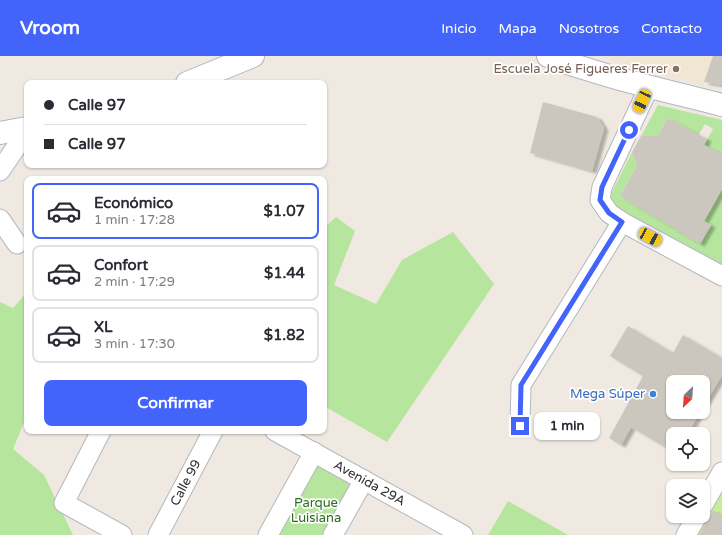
<!DOCTYPE html>
<html lang="es">
<meta charset="utf-8">
<style>
body{margin:0;font-family:"Varela Round",sans-serif;background:#f2f2f3;color:#2b2b33;height:100vh;display:flex;flex-direction:column;font-size:15px;white-space:nowrap}
*{box-sizing:border-box;margin:0}
p{font-size:13px;color:#7c7c81}
.icon{flex:none;width:22px;height:22px;fill:none;stroke:currentColor;stroke-width:2;stroke-linecap:round;stroke-linejoin:round}
.map{position:relative;flex:1;overflow:hidden}
.sheet{position:absolute;left:24px;top:120px;width:303px;height:258px;display:flex;flex-direction:column;background:#fff;border-radius:8px;box-shadow:0 1px 3px #0004}
.sheet>*{flex:none}
.hud{position:absolute;left:24px;top:24px;width:303px;height:88px;border-radius:8px;box-shadow:0 1px 3px #0004;display:grid;align-content:center;height:88px;padding:0 20px;background:#fff}
.needle{width:26px;rotate:205deg}
.tools{position:absolute;left:666px;top:319px;display:grid;gap:8px}
.tools a{display:grid;place-items:center;width:44px;height:44px;border-radius:8px;background:#fff;box-shadow:0 1px 3px #0004;font-size:20px}
.end{position:absolute;width:18px;height:18px;margin:-9px;border:5px solid #4264fb;background:#fff;box-shadow:0 0 0 2px #fff}
.from{border-radius:50%}
.bubble{position:absolute;height:28px;border-radius:8px;background:#fff;box-shadow:0 1px 3px #0004;font-size:13px;font-weight:700;line-height:28px;text-align:center}
.car{position:absolute;width:12px;height:24px;margin:-12px -6px;border-radius:5px;box-shadow:0 0 3px 1px #0007;background:linear-gradient(#f5c518 24%,#345 0 40%,#f5c518 0 76%,#345 0 86%,#f5c518 0)}
.hud b{display:flex;align-items:center;gap:14px;height:38px;font-size:15px}
.hud b+b{border-top:1px solid #e1e1e2}
.hud i{width:10px;height:10px;background:#2b2b33}
ul{padding:7px 0 0;list-style:none}
li{display:flex;align-items:center;gap:12px;height:56px;margin:0 8px 6px;padding:0 12px;border:2px solid #e1e1e2;border-radius:8px}
li div{flex:1}
li b{display:block;font-size:15px}
li em{font-style:normal;font-weight:700}
li.current{border-color:#4264fb}
li>.icon{width:36px;height:36px;stroke-width:1.5}
.action{display:flex;gap:8px;margin-top:auto;padding:8px 20px}
.action a{flex:1;height:46px;border-radius:8px;background:#4264fb;color:#fff;font-size:16px;font-weight:700;line-height:46px;text-align:center}
header{display:flex;align-items:center;gap:24px;box-sizing:border-box;height:56px;padding:0 20px;background:#4264fb;color:#fff}
header strong{font-size:19px}
nav{display:flex;gap:22px;margin-inline-start:auto;font-size:14px}
.map>svg:first-child{display:block}
</style>
<header>
<strong>Vroom</strong>
<nav><a>Inicio</a><a>Mapa</a><a>Nosotros</a><a>Contacto</a></nav>
</header>
<div class="map">
<svg width="722" height="479" viewBox="0 0 722 479">
<defs>
<filter id="shadow"><feDropShadow dx="4.5" dy="2.5" stdDeviation="1" flood-color="#0004"/></filter>
</defs>
<rect width="100%" height="100%" fill="#efe9e1"/>
<path fill="#f0e6d1" d="M 599,0 L 713,0 L 703,30 Z"/>
<path fill="#b6e59e" d="M 658,49 L 722,64 L 722,98 L 704,89 L 713,73 L 705,68 L 691,92 L 684,89 L 692,75 L 667,62 L 659,79 L 641,80 Z
M 632,96 L 637,110 L 620,140 L 700,187 L 711,169 L 704,165 L 722,133 L 722,212 L 615,153 L 611,148 L 610,140 Z
M 336,161 L 355,175 L 334,229 L 376,248 L 402,204 L 453,176 L 494,228 L 387,386 L 324,350 L 324,172 Z
M 27,236 L 27,359 L 13,393 L 44,419 L 73,479 L 0,479 L 0,246 L 13,252 Z
M 318,409 L 354,429 L 326,479 L 278,479 Z
M 508,445 L 568,479 L 488,479 Z"/>
<path fill="#c9ec9a" d="M 722,435 L 722,479 L 697,479 Z"/>
<path fill="#cbc7bf" filter="url(#shadow)" d="M 713,0 L 722,0 L 722,29 L 704,26 Z
M 543,46 L 597,61 L 604,72 L 592,115 L 530,97 Z
M 667,62 L 707,83 L 704,89 L 722,98 L 722,133 L 704,165 L 711,169 L 700,188 L 620,140 L 637,110 L 632,96 L 641,80 L 659,79 Z
M 628,270 L 673,297 L 683,279 L 722,302 L 722,319 L 703,351 L 703,326 L 673,326 L 673,356 L 700,356 L 687,378 L 673,378 L 673,396 L 631,371 L 621,389 L 609,382 L 643,320 L 610,300 Z
M 713,454 L 722,460 L 722,479 L 699,479 Z"/>
<g fill="none" stroke-linecap="round" stroke-linejoin="round">
<defs>
<g id="minor">
<path d="M 649,31 L 602,131 L 600,144 L 609,157 L 622,166 L 722,220"/>
<path d="M 0,115 L 27,75"/>
<path d="M 0,163 L 17,188"/>
<path d="M 520,370 L 521,329 L 622,166"/>
<path d="M 101,375 L 64,447 L 122,479"/>
<path id="s1" d="M 275,375 L 463,479"/>
<path d="M 703,449 L 722,416"/>
<path id="s2" d="M 158,479 L 213,375"/>
<path d="M 268,479 L 314,396"/>
<path d="M 333,479 L 364,424"/>
<path d="M 686,479 L 697,460"/>
</g>
<path id="tertiary" d="M 187,27 L 253,0
M 0,77 L 27,72"/>
<path id="secondary" d="M 548,0 C 604,21 664,34 722,49"/>
</defs>
<use href="#minor" stroke="#b4b7c1" stroke-width="21"/>
<use href="#tertiary" stroke="#b4b7c1" stroke-width="24"/>
<use href="#secondary" stroke="#b4b7c1" stroke-width="24"/>
<use href="#minor" stroke="#fff" stroke-width="19"/>
<use href="#tertiary" stroke="#fff" stroke-width="22"/>
<use href="#secondary" stroke="#fff" stroke-width="22"/>
</g>
<g fill="none" stroke-linecap="round" stroke-linejoin="round">
<path stroke="#4264fb" stroke-width="5" d="M 520,370 L 521,329 L 622,166 L 609,157 L 600,144 L 602,131 L 629,74"/>
</g>
<circle fill="#8d6e63" stroke="#fff" stroke-width="1.5" cx="676" cy="13" r="4"/>
<circle fill="#3f7fe0" stroke="#fff" stroke-width="1.5" cx="653" cy="338" r="4"/>
<g text-anchor="middle" dominant-baseline="central" stroke-width="3.5" stroke-linejoin="round" paint-order="stroke">
<g font-size="13" fill="#785e54" stroke="#fff" text-anchor="end">
<text x="668" y="13">Escuela José Figueres Ferrer</text>
</g>
<g font-size="13" fill="#366cbe" stroke="#fff" text-anchor="end">
<text x="645" y="338">Mega Súper</text>
</g>
<g font-size="13" fill="#2e2e2e" stroke="#fff">
<text stroke="none"><textPath href="#s2" startOffset="59">Calle 99</textPath></text>
<text stroke="none"><textPath href="#s1" startOffset="108">Avenida 29A</textPath></text>
</g>
<g font-size="13" fill="#2c6e1b" stroke="#fff">
<text x="316" y="447">Parque<tspan x="316" dy="15">Luisiana</tspan></text>
</g>
</g>
</svg>
<div class="tools">
<a><svg class="needle" viewBox="-14 -14 28 28"><path d="M0-13l5 13h-10z" fill="#e53935"/><path d="M0 13l5-13h-10z" fill="#7c7c81"/></svg></a>
<a><svg class="icon" aria-label="locate" viewBox="0 0 24 24"><circle cx="12" cy="12" r="6"/><path d="M12 2v4M12 18v4M2 12h4M18 12h4"/></svg></a>
<a><svg class="icon" aria-label="layers" viewBox="0 0 24 24"><path d="M12 4l9 5-9 5-9-5zM3 14l9 5 9-5"/></svg></a>
</div>
<i class="end from" style="left:629px;top:74px"></i>
<i class="end" style="left:520px;top:370px"></i>
<div class="bubble" style="left:534px;top:356px;width:66px">1 min</div>
<i class="car" style="left:642px;top:45px;rotate:205deg"></i>
<i class="car" style="left:650px;top:181px;rotate:118deg"></i>
<div class="hud">
<b><i class="from"></i>Calle 97</b>
<b><i></i>Calle 97</b>
</div>
<section class="sheet">
<ul>
<li class="current"><svg class="icon" aria-label="car" viewBox="0 0 24 24"><path d="M5 17H2v-5l4-1 3-4h7l3 4 3 1v5h-3M9 17h6M6 11h13"/><circle cx="7" cy="17" r="2"/><circle cx="17" cy="17" r="2"/></svg><div><b>Económico</b><p>1 min · 17:28</p></div><em>$1.07</em></li>
<li><svg class="icon" aria-label="car" viewBox="0 0 24 24"><path d="M5 17H2v-5l4-1 3-4h7l3 4 3 1v5h-3M9 17h6M6 11h13"/><circle cx="7" cy="17" r="2"/><circle cx="17" cy="17" r="2"/></svg><div><b>Confort</b><p>2 min · 17:29</p></div><em>$1.44</em></li>
<li><svg class="icon" aria-label="car" viewBox="0 0 24 24"><path d="M5 17H2v-5l4-1 3-4h7l3 4 3 1v5h-3M9 17h6M6 11h13"/><circle cx="7" cy="17" r="2"/><circle cx="17" cy="17" r="2"/></svg><div><b>XL</b><p>3 min · 17:30</p></div><em>$1.82</em></li>
</ul>
<div class="action"><a>Confirmar</a></div>
</section>
</div>
